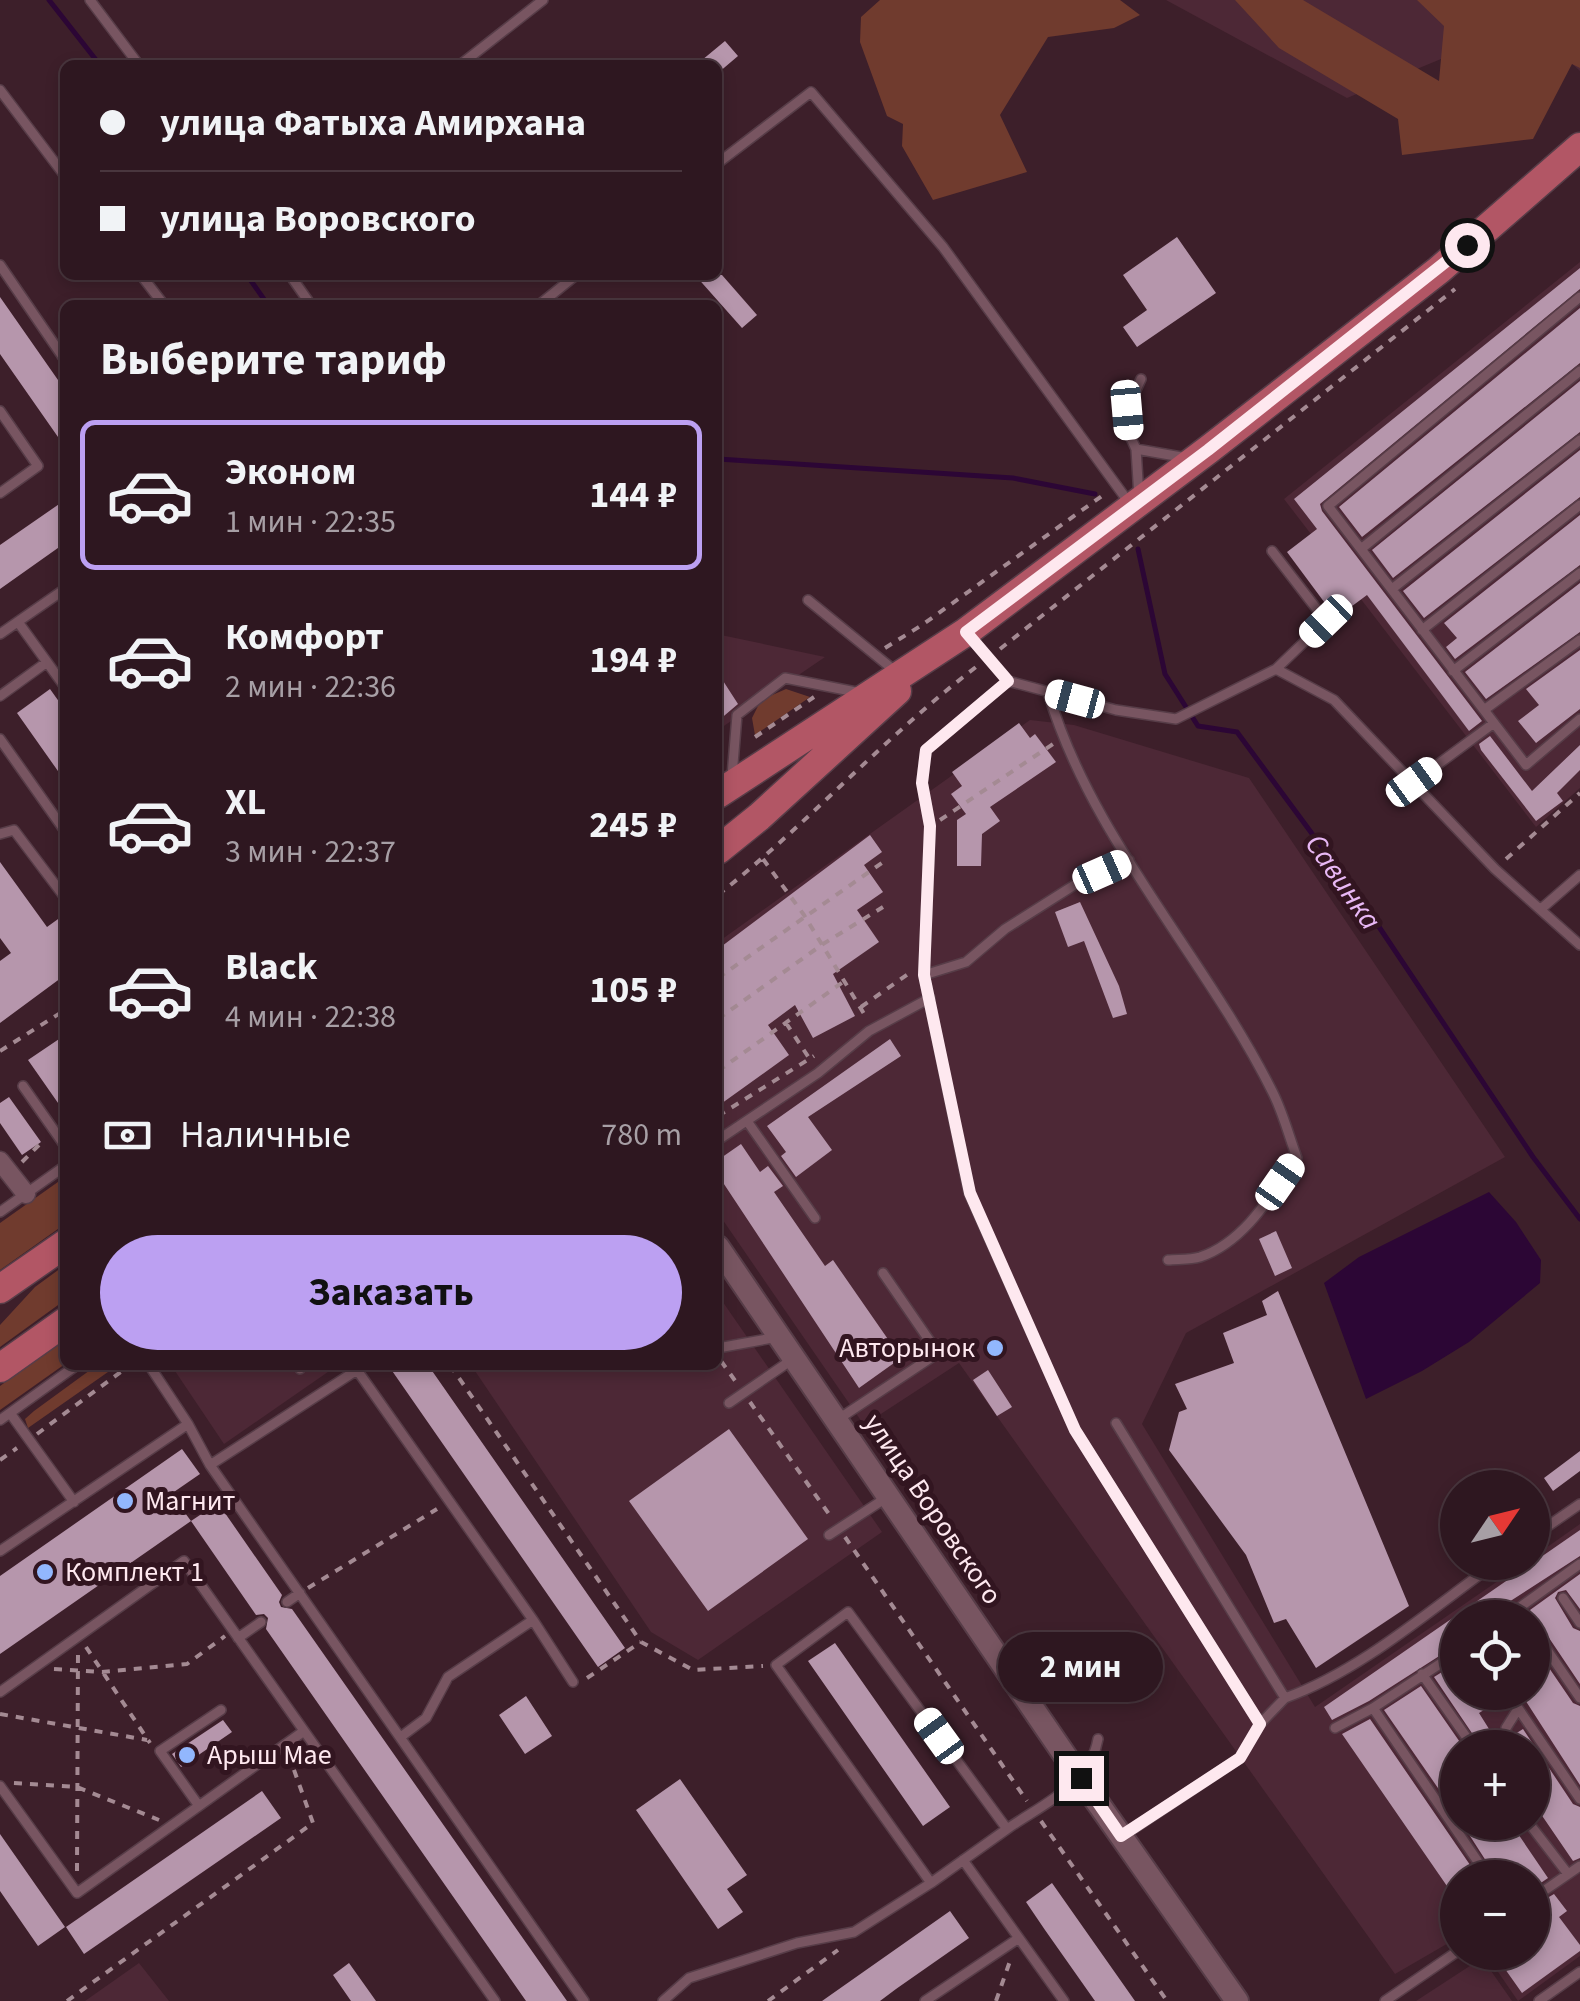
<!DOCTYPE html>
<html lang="ru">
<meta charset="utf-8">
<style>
body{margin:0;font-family:"Source Sans 3",sans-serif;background:#362029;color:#f1f3f6;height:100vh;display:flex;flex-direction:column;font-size:38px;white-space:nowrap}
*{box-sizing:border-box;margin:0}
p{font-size:32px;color:#a79fa5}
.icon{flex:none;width:55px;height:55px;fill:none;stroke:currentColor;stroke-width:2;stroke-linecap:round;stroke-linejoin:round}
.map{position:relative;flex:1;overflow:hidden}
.sheet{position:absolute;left:60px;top:300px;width:662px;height:1070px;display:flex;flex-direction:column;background:#2e1720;border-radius:15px;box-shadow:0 5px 15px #0003,0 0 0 2px #49363e}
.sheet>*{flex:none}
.guide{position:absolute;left:60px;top:60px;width:662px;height:220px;border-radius:15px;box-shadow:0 5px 15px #0003,0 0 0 2px #49363e;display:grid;align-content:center;height:220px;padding:0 40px;background:#2e1720}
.needle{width:65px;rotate:55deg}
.buttons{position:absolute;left:1440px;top:1470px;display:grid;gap:20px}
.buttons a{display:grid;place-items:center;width:110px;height:110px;border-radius:50%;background:#2e1720;box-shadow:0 5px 15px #0003,0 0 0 2px #49363e;font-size:50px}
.end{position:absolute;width:45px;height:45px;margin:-22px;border:12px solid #fee8ef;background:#111;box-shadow:0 0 0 5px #111}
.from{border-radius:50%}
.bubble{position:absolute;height:70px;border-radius:35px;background:#2e1720;box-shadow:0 5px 15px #0003,0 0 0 2px #49363e;font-size:32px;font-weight:700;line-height:70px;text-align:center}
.car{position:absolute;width:30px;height:60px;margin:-30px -15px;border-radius:12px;box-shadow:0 0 8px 2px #0007;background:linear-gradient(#fff 24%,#345 0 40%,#fff 0 76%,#345 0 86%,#fff 0)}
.guide b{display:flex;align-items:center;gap:35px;height:95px;font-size:38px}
.guide b+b{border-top:2px solid #49363e}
.guide i{width:25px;height:25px;background:#f1f3f6}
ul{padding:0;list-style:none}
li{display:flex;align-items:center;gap:30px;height:150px;margin:0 20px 15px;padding:0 20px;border:5px solid transparent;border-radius:15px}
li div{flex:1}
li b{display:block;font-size:38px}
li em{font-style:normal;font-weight:700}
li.on{border-color:#bca0f2}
li>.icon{width:90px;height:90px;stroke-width:1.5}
h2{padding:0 40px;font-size:45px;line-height:120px}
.pay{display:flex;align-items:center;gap:25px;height:110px;padding:0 40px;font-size:38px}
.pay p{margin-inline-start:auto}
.primary-button{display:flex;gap:20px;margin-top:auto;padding:20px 40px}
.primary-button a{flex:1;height:115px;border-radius:60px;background:#bca0f2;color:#111;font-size:40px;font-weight:700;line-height:115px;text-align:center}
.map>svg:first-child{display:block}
</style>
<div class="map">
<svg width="1580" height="2001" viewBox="0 0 1580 2001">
<rect width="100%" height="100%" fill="#3d1f2a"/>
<path fill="#4d2836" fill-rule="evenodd" d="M 1166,0 L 1580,0 L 1580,71 L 1528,23 L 1347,98 Z
M 1580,262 L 1580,788 L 1536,827 L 1284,499 Z
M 718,630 L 721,635 L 825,657 L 718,730 Z
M 1030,720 L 1074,725 L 1249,778 L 1505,1157 L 1186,1333 L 1142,1424 L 1315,1707 L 1524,1563 L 1532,1562 L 1533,1557 L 1580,1524 L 1580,1956 L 1518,2001 L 1485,1953 L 1532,1952 L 1532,1878 L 1458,1878 L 1457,1938 L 1395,1974 L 959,1363 L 864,1425 L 718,1213 L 718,942 ZM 1458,1618 L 1532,1618 L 1532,1692 L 1458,1692 ZM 1458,1748 L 1532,1748 L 1532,1822 L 1458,1822 Z
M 718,1295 L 882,1532 L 698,1660 L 651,1632 L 471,1365 L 718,1365 Z
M 171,1365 L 338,1365 L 224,1444 Z
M 1482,1958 L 1512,2001 L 1416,2001 Z
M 139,1963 L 169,2001 L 85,2001 Z"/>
<path fill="#703b2e" d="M 880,0 L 1120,0 L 1140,15 L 1114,28 L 1048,37 L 1000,115 L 1027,172 L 933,200 L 902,146 L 903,124 L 887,116 L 860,42 L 861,17 Z
M 1235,0 L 1303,0 L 1439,81 L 1444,26 L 1417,0 L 1580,0 L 1580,68 L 1572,64 L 1533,139 L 1402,155 L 1398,119 L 1279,48 Z
M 786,689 L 810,697 L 755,735 L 752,718 L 761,700 Z
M 65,1177 L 65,1224 L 0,1270 L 0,1223 Z
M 65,1265 L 65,1300 L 0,1347 L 0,1325 L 35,1287 Z
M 65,1339 L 65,1364 L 0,1410 L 0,1386 Z
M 97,1365 L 118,1365 L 28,1428 L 25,1419 L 34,1411 Z"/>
<path fill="#2c0635" d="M 1489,1192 L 1516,1222 L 1541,1260 L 1540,1283 L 1469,1342 L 1422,1371 L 1366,1399 L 1324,1283 L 1359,1257 Z"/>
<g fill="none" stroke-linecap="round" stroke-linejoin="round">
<path stroke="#2c0635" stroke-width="5" d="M 49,0 L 100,65
M 247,275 L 268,305
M 718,459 L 1013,478 L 1095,494
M 1138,549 L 1165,674 L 1198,726 L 1237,732 L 1361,900 L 1533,1157 L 1580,1219"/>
</g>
<path fill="#b696ac" d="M 725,41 L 738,56 L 718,73 L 718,65 L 696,65 Z
M 1177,237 L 1216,293 L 1137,347 L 1123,327 L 1147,310 L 1123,275 Z
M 1580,268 L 1580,289 L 1320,504 L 1322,511 L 1482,721 L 1469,731 L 1367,595 L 1336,618 L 1287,552 L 1317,529 L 1294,499 Z
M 695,275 L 722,275 L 757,315 L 742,328 Z
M 0,297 L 65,390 L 65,447 L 0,354 Z
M 1580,308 L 1580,363 L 1362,537 L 1339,507 Z
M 1580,381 L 1580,432 L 1393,578 L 1372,550 Z
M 1580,450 L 1580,497 L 1424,618 L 1403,591 Z
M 65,500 L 65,543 L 0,589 L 0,545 Z
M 1580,515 L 1580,565 L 1455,659 L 1446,647 L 1457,638 L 1444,623 Z
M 1580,583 L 1580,632 L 1486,699 L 1465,672 Z
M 1580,650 L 1580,709 L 1536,743 L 1518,721 L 1539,705 L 1526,689 Z
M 718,673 L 738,704 L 718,721 Z
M 50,689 L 65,710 L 65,781 L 17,713 Z
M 1019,723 L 1030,738 L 1035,734 L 1056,762 L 990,807 L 1000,821 L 982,834 L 981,866 L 957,866 L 957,820 L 966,814 L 951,794 L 962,786 L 952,772 Z
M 1490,736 L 1532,791 L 1580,745 L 1580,770 L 1557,793 L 1563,801 L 1536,821 L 1481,750 L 1479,744 Z
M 870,835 L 882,852 L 864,865 L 883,892 L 857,910 L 879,942 L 833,974 L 855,1016 L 813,1038 L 795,1005 L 768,1025 L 789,1055 L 718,1106 L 718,949 Z
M 0,862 L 47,927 L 65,914 L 65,975 L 0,1023 L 0,961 L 11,953 L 0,938 Z
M 1080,902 L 1119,986 L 1127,1014 L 1113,1018 L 1084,941 L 1068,947 L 1055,912 Z
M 65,1035 L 65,1113 L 28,1060 Z
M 890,1039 L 901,1056 L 808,1117 L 832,1150 L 796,1177 L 781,1156 L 786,1152 L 767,1126 Z
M 9,1097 L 41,1142 L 22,1155 L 0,1123 L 0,1103 Z
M 741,1144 L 760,1172 L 768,1166 L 783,1186 L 774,1192 L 825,1266 L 833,1260 L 901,1358 L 859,1388 L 718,1175 L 718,1160 Z
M 1276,1231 L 1292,1268 L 1275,1276 L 1259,1239 Z
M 1278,1291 L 1409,1606 L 1316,1668 L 1286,1619 L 1274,1623 L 1246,1555 L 1169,1450 L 1179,1412 L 1187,1409 L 1175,1384 L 1234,1363 L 1223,1333 L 1267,1315 L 1262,1301 Z
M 388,1365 L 428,1365 L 625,1648 L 598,1667 Z
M 988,1370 L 1012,1407 L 997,1416 L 973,1380 Z
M 729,1429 L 808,1539 L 708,1611 L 629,1501 Z
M 182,1449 L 200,1474 L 171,1494 L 191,1521 L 0,1654 L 0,1576 Z
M 1580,1451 L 1580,1471 L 1553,1491 L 1544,1478 Z
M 218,1503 L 282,1595 L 279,1602 L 281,1607 L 292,1609 L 567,2001 L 526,2001 L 266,1629 L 268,1618 L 264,1614 L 256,1615 L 191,1521 Z
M 1580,1530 L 1580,1556 L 1484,1618 L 1458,1618 L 1458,1644 L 1369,1701 L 1332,1720 L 1324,1707 Z
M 1580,1574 L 1580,1609 L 1566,1590 L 1558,1592 L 1555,1598 L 1573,1628 L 1580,1631 L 1580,1684 L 1539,1623 L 1532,1620 L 1530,1610 Z
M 835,1643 L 950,1807 L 923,1826 L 808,1661 Z
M 1532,1643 L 1573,1703 L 1580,1706 L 1580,1785 L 1520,1692 L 1532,1692 Z
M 1458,1662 L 1458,1692 L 1484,1692 L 1492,1705 L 1479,1713 L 1501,1748 L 1482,1748 L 1434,1677 Z
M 1421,1686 L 1464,1748 L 1458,1748 L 1458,1817 L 1384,1710 Z
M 526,1696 L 552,1736 L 525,1754 L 499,1715 Z
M 1370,1719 L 1479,1878 L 1458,1878 L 1458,1902 L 1342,1734 Z
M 223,1720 L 232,1732 L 181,1767 L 172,1754 Z
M 1523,1729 L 1573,1804 L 1580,1807 L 1580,1858 L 1573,1861 L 1532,1801 L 1532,1748 L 1517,1748 L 1515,1734 Z
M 680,1779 L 747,1875 L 727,1889 L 743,1912 L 718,1929 L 636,1810 Z
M 262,1791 L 281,1818 L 84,1954 L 66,1927 Z
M 1461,1822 L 1510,1822 L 1548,1878 L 1532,1889 L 1532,1878 L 1497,1878 Z
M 0,1834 L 65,1927 L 38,1946 L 0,1891 Z
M 1052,1883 L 1135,2001 L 1095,2001 L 1045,1930 L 1026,1902 Z
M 1554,1894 L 1567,1911 L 1559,1917 L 1580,1945 L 1580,1951 L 1522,1993 L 1493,1952 L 1532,1952 L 1532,1907 Z
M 950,1911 L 969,1938 L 896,1989 L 880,2001 L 822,2001 Z
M 349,1963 L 376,2001 L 351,2001 L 333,1975 Z"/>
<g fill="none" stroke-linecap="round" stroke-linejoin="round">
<defs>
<path id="service" d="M 90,0 L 139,65
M 460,65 L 543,0
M 0,90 L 65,176
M 718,163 L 811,92 L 943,247 L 1130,504
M 0,265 L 65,360
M 141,275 L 164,305
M 290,275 L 311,305
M 1580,297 L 1328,506 L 1526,765 L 1580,719
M 539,305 L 576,275
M 0,411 L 38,466 L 0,493
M 1136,449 L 1187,458
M 1139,497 L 1136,449 L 1130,436 L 1127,410 L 1141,379
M 1361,549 L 1580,371
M 1272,551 L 1326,621 L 1276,669
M 1392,589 L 1580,440
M 808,600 L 895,671
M 18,622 L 65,687
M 1422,630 L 1580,505
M 0,634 L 65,589
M 968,634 L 1008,681 L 1116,710 L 1176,719 L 1276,669 L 1334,700 L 1495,869 L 1580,945
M 1453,671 L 1580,573
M 1008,681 L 926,750 L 922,783 L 930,826 L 924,975 L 969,1193 L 1075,1430 L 1260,1724 L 1240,1758 L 1124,1835
M 1048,692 C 1090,837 1206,958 1273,1093 C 1283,1113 1289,1136 1297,1158 C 1272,1194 1245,1242 1200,1257 C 1190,1260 1178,1259 1168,1260
M 0,696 L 47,662
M 1484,710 L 1580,640
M 0,739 L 65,831
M 732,776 L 737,715 L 785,678 L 861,693
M 1414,782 L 1494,723
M 0,834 L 14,830 L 63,895
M 1541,909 L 1580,875
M 924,975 L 966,962 L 1005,929 L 1076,884 L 1129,860
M 23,1086 L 65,1146
M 747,1121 L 815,1218
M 718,1140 L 818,1073 L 869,1031 L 930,998
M 0,1212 L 65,1166
M 718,1348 L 778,1337
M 149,1365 L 188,1424 L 210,1465 L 584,2001
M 298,1365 L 300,1369
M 729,1403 L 793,1359
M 10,1413 L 74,1502
M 0,1420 L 77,1365
M 837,1420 L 938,1353 L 883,1273
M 1116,1423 L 1285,1698 L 1260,1724
M 210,1465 L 357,1370 L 533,1620 L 448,1677 L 426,1718 L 402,1736
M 829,1535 L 889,1496
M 1532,1537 L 1580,1504
M 0,1551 L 188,1424
M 1563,1598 L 1580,1623
M 287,1602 L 300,1593
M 1505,1618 L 1580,1564
M 533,1620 L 573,1682
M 1532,1628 L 1580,1698
M 238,1638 L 261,1622
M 1422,1674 L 1474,1748
M 0,1692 L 184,1561 L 495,2001
M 1507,1692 L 1580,1799
M 1285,1698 C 1361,1671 1431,1609 1497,1562
M 1373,1708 L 1489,1878
M 1335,1728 L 1373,1708 L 1458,1652
M 1509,1748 L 1506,1728 L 1518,1709
M 0,1786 L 77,1893 L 304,1731
M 199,1806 L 160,1751 L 221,1710
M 1528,1822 L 1568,1874
M 1007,1829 L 931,1883 L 776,1665 L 848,1612 L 1007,1829 C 1043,1804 1090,1785 1098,1739
M 963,1860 L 1064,2001
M 1532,1899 L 1580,1866
M 663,2001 L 689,1978 L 797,1943 L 854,1932 L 931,1883
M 925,2001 L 1019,1938
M 1385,2001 L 1458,1951
M 1539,2001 L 1580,1972"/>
<path id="minor" d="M 0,1161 L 26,1194"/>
<path id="tertiary" d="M 718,1247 L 1081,1779 L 1237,2001"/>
<path id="primary" d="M 718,794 L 966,632 L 1208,450 L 1439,270 L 1580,147
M 718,850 L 759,817 L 897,691
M 0,1289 L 65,1244
M 0,1368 L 65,1322"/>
</defs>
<use href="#service" stroke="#573d48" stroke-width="12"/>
<use href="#minor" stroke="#573d48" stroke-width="21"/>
<use href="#tertiary" stroke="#573d48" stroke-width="26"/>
<use href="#primary" stroke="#573d48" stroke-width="31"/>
<path stroke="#a48a93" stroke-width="4" stroke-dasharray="8 8" stroke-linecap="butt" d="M 885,648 L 922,625 L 1106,493
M 1000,649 L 1455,289
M 755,737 L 814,697
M 940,820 L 1053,744
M 763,859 L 804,915 L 866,1017
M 1506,859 L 1580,793
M 718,895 C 809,823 887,734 980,664
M 718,978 L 886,860
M 861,1007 L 911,972
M 718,1019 L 823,944 L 883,907
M 786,1023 L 811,1061
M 0,1051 L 65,1010
M 718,1071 L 843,982
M 718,1116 L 814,1056
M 22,1162 L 44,1140
M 721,1361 L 736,1382
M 450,1365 L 641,1642 L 693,1670 L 763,1666
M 750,1402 L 831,1517
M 37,1434 L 130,1365
M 0,1460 L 17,1448
M 845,1537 L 1027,1801
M 308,1588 L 437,1509
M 86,1647 L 150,1743
M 54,1669 L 102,1672 L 187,1664 L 225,1636
M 587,1678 L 641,1642
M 0,1714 L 147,1740
M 14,1783 L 77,1787 L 159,1820
M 1041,1821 L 1167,2001
M 77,1871 L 78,1651
M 67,2001 L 313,1823 L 289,1756
M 768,2001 L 838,1950
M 996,2001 L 1010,1961"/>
<use href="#service" stroke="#785561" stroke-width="9"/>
<use href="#minor" stroke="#785561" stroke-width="18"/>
<use href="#tertiary" stroke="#785561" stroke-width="22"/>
<use href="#primary" stroke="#b25665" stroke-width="28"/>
</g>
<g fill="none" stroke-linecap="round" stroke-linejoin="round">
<path stroke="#fee8ef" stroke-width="12" d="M 1081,1778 L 1121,1836 L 1240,1758 L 1260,1724 L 1075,1430 L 970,1193 L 924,975 L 930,826 L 922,783 L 926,750 L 1008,681 L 966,632 L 1208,450 L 1467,245"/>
</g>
<g fill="#92b7fd" stroke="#321520" stroke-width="4">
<circle cx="995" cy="1348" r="10"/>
<circle cx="125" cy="1501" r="10"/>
<circle cx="45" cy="1572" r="10"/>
<circle cx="187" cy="1755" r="10"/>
</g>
<g text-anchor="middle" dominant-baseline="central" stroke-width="10" stroke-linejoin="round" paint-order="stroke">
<g font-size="28" fill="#fee8ef" stroke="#321520" text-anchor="start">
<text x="975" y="1348" text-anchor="end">Авторынок</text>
<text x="145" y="1501">Магнит</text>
<text x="65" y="1572">Комплект 1</text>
<text x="207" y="1755">Арыш Мае</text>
</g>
<g font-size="28" fill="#fee8ef" stroke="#321520">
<text transform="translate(933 1509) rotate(56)">улица Воровского</text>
</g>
<g font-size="30" font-style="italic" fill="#e8b8f5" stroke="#321520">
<text transform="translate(1343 882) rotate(55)">Савинка</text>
</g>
</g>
</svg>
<div class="buttons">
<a><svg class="needle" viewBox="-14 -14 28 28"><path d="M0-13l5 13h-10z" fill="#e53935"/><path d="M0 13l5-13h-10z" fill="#a79fa5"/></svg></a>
<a><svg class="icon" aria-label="locate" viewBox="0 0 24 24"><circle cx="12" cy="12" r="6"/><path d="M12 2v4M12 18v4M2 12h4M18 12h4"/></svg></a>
<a>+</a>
<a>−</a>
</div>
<i class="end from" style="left:1467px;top:245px"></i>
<i class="end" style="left:1081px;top:1778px"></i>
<div class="bubble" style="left:998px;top:1632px;width:165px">2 мин</div>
<i class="car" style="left:1127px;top:410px;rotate:175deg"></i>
<i class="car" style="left:1326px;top:621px;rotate:226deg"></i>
<i class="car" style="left:1075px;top:699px;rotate:285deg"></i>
<i class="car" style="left:1414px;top:782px;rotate:54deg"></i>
<i class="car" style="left:1102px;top:872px;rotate:66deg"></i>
<i class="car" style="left:1280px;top:1182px;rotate:35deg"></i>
<i class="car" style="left:939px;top:1736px;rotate:324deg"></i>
<div class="guide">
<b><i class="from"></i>улица Фатыха Амирхана</b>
<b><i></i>улица Воровского</b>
</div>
<section class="sheet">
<h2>Выберите тариф</h2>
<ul>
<li class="on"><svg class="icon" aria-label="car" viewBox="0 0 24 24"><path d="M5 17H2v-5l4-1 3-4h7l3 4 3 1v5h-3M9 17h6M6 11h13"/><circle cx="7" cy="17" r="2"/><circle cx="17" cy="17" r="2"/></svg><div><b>Эконом</b><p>1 мин · 22:35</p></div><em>144 ₽</em></li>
<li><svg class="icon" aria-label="car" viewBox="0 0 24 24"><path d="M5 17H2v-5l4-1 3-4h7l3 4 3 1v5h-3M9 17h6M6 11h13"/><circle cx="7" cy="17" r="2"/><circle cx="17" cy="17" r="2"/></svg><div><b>Комфорт</b><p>2 мин · 22:36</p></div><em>194 ₽</em></li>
<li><svg class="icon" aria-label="car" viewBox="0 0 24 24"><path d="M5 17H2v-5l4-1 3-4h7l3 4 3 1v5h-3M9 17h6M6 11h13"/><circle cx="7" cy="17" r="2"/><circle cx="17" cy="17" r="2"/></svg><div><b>XL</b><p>3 мин · 22:37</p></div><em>245 ₽</em></li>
<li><svg class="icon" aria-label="car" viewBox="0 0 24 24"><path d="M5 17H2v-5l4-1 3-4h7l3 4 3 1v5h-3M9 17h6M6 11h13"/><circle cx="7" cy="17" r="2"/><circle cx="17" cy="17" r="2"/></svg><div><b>Black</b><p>4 мин · 22:38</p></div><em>105 ₽</em></li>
</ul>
<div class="pay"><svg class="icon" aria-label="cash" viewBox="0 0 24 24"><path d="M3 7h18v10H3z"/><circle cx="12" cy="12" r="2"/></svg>Наличные<p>780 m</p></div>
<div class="primary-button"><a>Заказать</a></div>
</section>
</div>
